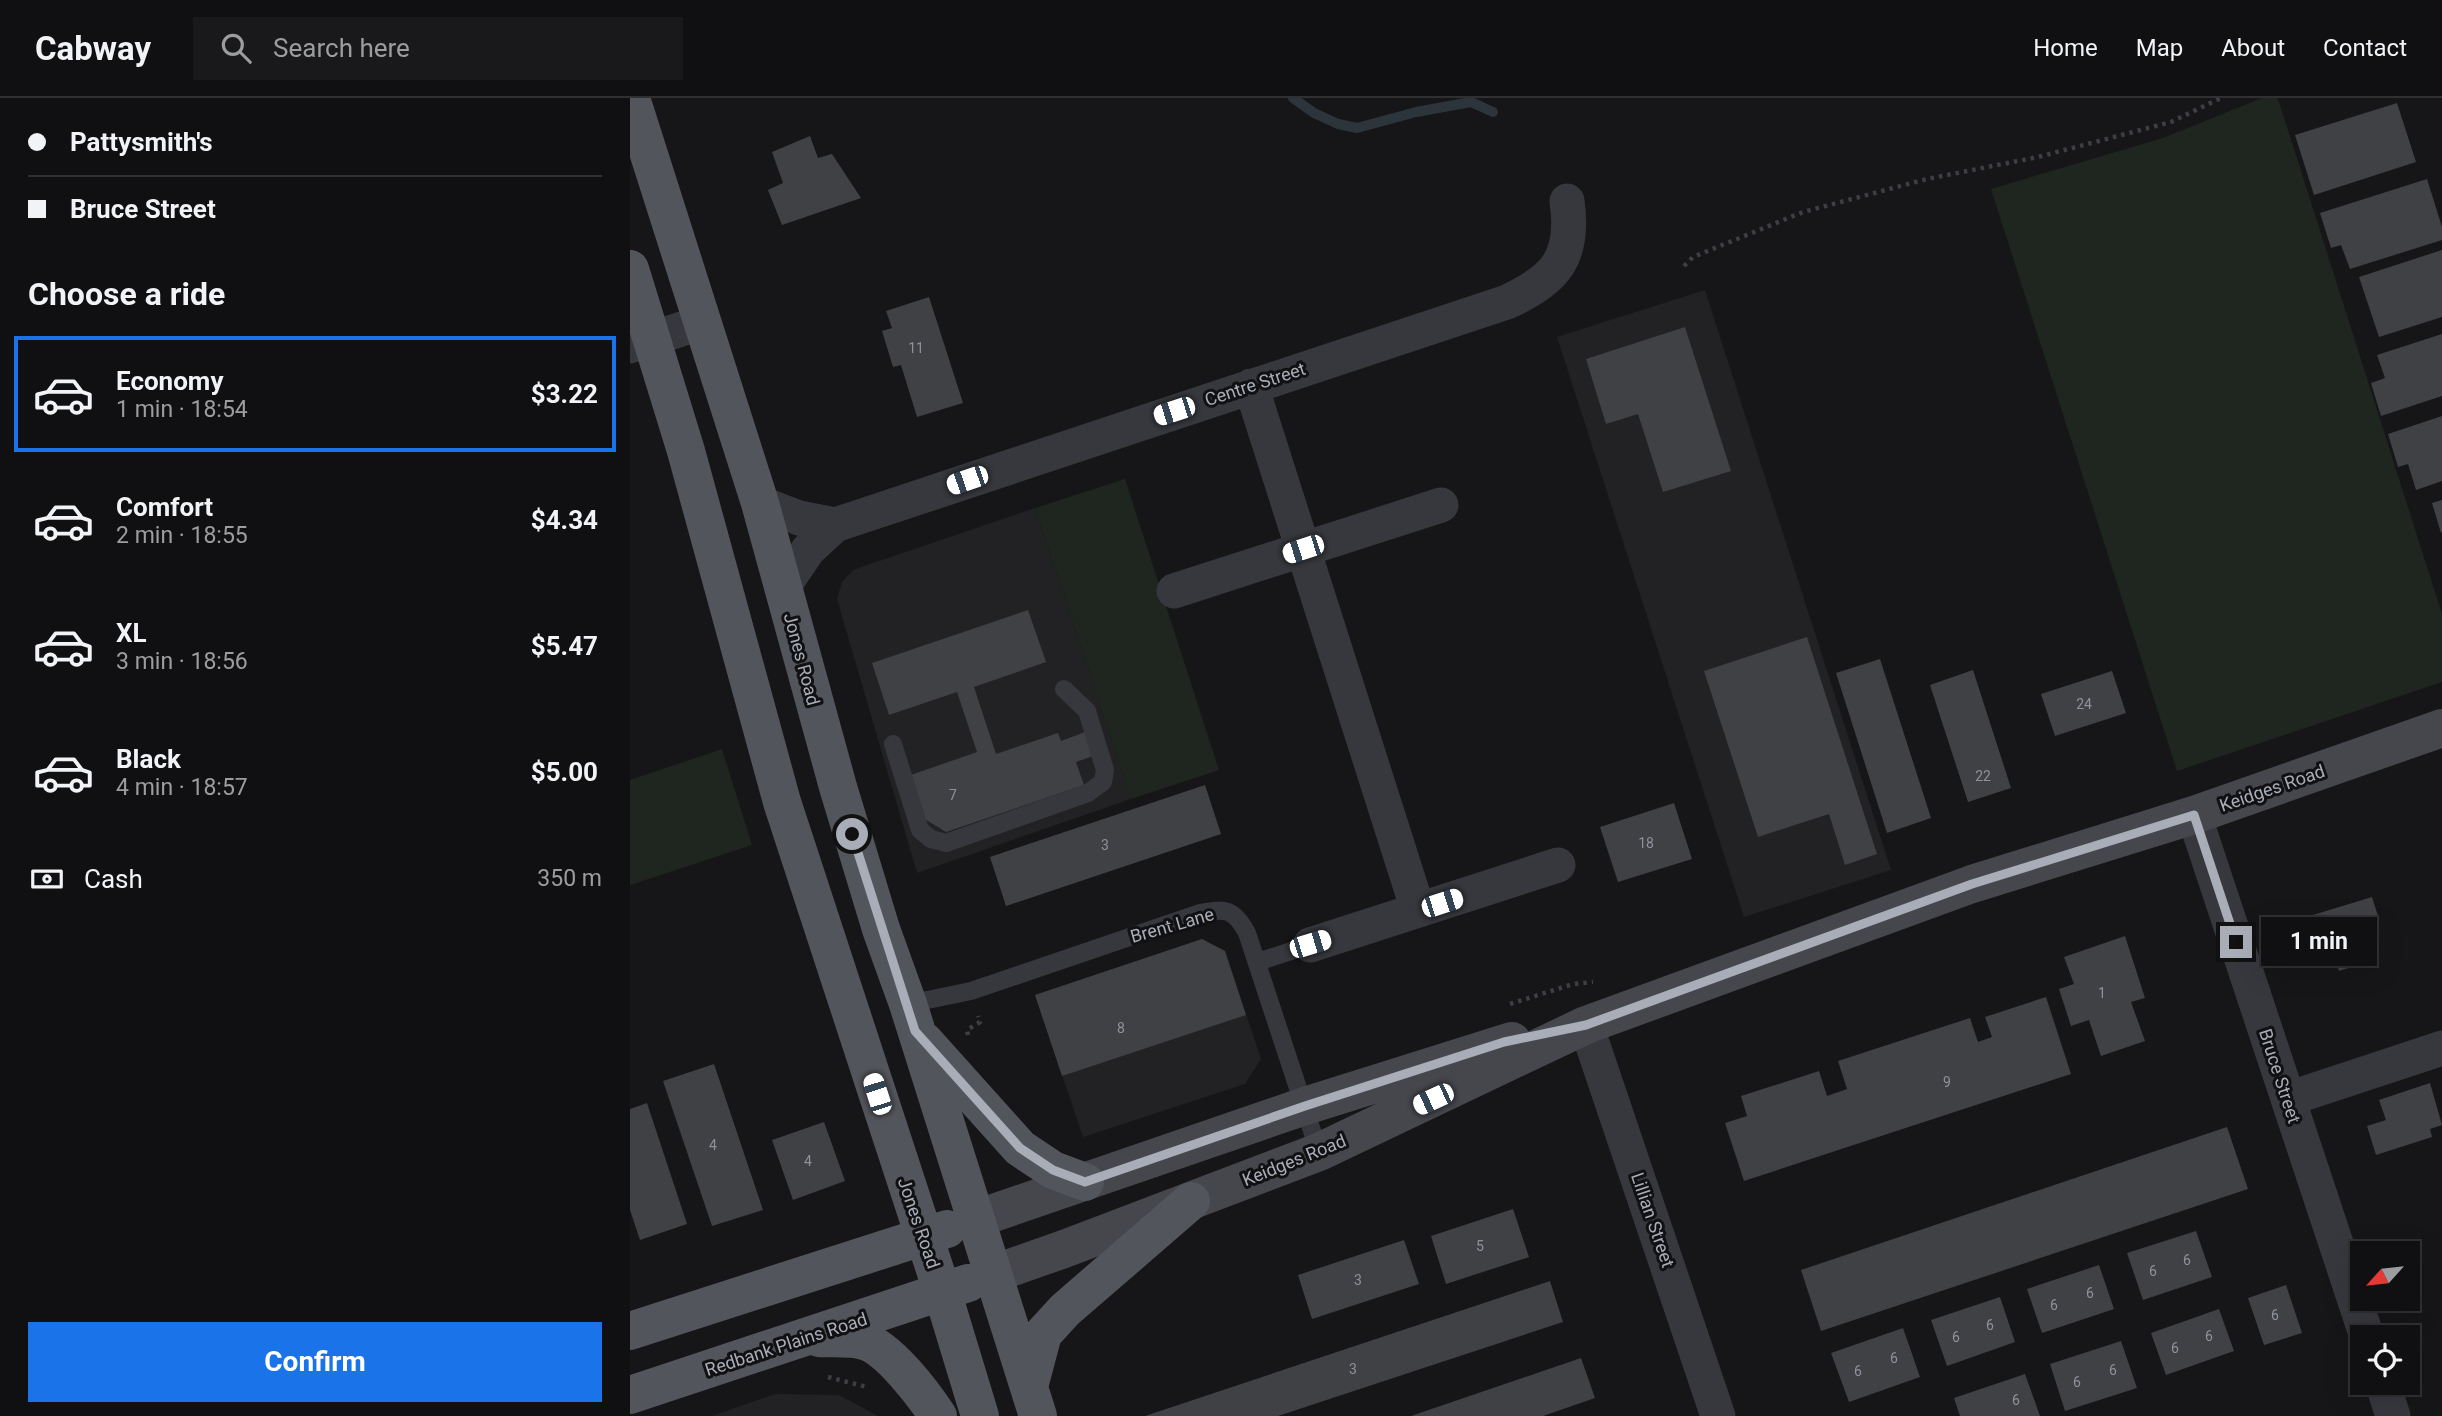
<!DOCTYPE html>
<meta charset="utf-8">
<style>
body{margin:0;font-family:Roboto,sans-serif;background:#19191b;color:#f1f3f6;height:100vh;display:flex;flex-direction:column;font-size:26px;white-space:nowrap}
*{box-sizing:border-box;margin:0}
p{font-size:23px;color:#9c9d9f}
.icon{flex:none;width:38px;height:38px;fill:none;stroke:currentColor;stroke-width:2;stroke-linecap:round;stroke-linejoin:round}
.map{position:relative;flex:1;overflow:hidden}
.drawer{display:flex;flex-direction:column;background:#101012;width:630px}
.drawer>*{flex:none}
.hud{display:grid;align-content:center;height:154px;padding:0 28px;background:#101012}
.needle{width:46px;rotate:243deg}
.controls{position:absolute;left:1720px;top:1143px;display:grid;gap:14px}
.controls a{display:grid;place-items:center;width:70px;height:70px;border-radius:0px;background:#101012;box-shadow:0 7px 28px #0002,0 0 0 2px #303032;font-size:35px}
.end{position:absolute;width:32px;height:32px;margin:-16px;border:9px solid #a8adb8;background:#111;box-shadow:0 0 0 4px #111}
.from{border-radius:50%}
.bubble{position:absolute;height:49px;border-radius:0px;background:#101012;box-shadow:0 7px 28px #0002,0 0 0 2px #303032;font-size:23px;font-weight:700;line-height:49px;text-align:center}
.car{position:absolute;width:21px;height:42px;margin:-21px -10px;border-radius:9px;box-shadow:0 0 5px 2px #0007;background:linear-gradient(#fff 24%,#345 0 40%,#fff 0 76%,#345 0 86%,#fff 0)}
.hud b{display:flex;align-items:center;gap:24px;height:66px;font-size:26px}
.hud b+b{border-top:2px solid #303032}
.hud i{width:18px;height:18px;background:#f1f3f6}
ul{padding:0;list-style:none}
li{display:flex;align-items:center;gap:21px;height:116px;margin:0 14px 10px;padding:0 14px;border:4px solid transparent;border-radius:0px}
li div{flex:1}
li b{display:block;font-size:26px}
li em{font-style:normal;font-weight:700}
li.current{border-color:#1a73e8}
li>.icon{width:63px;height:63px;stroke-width:1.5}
h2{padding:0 28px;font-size:32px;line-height:84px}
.pay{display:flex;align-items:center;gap:18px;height:77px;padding:0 28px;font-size:26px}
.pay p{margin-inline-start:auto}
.cta{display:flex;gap:14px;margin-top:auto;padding:14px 28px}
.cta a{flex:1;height:80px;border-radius:0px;background:#1a73e8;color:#fff;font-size:28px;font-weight:700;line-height:80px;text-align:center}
header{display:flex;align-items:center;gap:42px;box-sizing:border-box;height:98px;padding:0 35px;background:#101012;border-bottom:2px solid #303032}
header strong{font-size:33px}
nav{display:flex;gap:38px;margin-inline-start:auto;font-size:24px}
.search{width:490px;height:63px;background:#19191b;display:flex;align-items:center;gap:18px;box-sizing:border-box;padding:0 24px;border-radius:0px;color:#9c9d9f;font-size:26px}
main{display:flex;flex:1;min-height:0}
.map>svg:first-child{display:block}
</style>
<header>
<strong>Cabway</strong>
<div class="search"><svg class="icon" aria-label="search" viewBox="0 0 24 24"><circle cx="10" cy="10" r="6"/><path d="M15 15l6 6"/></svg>Search here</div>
<nav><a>Home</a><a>Map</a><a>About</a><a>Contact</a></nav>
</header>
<main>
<section class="drawer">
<div class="hud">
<b><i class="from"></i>Pattysmith's</b>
<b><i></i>Bruce Street</b>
</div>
<h2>Choose a ride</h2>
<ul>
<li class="current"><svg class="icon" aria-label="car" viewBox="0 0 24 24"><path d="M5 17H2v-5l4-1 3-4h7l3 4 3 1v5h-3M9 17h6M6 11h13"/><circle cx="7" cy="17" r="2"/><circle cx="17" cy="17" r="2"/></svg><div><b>Economy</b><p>1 min · 18:54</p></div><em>$3.22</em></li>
<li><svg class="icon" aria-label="car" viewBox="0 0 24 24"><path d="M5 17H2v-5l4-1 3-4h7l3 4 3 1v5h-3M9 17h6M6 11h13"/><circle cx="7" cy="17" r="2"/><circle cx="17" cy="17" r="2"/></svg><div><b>Comfort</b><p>2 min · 18:55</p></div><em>$4.34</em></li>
<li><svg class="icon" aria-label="car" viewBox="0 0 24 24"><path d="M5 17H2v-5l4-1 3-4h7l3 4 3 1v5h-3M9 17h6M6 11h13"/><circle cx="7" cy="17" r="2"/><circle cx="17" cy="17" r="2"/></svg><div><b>XL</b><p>3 min · 18:56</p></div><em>$5.47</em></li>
<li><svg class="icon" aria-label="car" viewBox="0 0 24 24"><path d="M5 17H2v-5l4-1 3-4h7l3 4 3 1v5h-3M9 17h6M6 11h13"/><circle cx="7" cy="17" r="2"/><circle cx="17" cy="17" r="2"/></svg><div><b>Black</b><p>4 min · 18:57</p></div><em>$5.00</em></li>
</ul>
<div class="pay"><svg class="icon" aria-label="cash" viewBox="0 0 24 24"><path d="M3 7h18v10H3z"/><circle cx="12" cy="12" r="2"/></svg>Cash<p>350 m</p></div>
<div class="cta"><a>Confirm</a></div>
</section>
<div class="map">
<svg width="1812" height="1318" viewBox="0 0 1812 1318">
<rect width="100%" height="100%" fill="#161618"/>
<path fill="#222225" d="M 1075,192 L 1261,772 L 1114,819 L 927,239 Z
M 405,410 L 501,701 L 287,775 L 207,501 L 212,484 L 223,472 Z
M 572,841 L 595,853 L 631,961 L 615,986 L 453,1039 L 405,897 Z
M 145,1296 L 209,1297 L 248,1318 L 82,1318 Z"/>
<path fill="#1e261f" d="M 1632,0 L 1647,0 L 1650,7 L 1812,516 L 1812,584 L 1547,673 L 1361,91 L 1533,40 Z
M 495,381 L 589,672 L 501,701 L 405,410 Z
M 92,651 L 122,747 L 0,787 L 0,682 Z"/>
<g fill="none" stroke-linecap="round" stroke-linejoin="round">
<path stroke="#2c353c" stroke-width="10" d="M 663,0 L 684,15 L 708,26 L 727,30 L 786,14 L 841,4 L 863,14"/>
</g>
<path fill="#404145" d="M 1767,5 L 1786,64 L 1684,97 L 1665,37 Z
M 180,38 L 188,60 L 202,56 L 231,100 L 152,127 L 138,92 L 153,85 L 142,54 Z
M 1797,81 L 1812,129 L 1812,142 L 1720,171 L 1711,147 L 1701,150 L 1690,115 Z
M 1812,152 L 1812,219 L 1749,239 L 1729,179 Z
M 299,199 L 333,305 L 287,319 L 271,267 L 263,269 L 252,233 L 262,230 L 256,213 Z
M 1055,229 L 1101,373 L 1033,394 L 1008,316 L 976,326 L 956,261 Z
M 1812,236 L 1812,298 L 1751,318 L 1741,285 L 1755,280 L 1747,257 Z
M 1812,318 L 1812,383 L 1786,392 L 1778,366 L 1768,369 L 1758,336 Z
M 1812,402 L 1812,434 L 1811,435 L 1802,405 Z
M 398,512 L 416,564 L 344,589 L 366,656 L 428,635 L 431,643 L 455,634 L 463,658 L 446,664 L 454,687 L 316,734 L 293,720 L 278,678 L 347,654 L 327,594 L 259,617 L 242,565 Z
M 1177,539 L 1247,756 L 1215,767 L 1199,716 L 1128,739 L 1074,573 Z
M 1250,561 L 1301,720 L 1257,735 L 1206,575 Z
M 1343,572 L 1381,690 L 1338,704 L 1300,587 Z
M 1482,573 L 1496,615 L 1425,638 L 1411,596 Z
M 575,687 L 591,736 L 376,808 L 360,759 Z
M 1044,705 L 1062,761 L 988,784 L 970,729 Z
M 1742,799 L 1749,821 L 1735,825 L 1747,861 L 1709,873 L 1700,846 L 1693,848 L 1683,817 Z
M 1495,838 L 1515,900 L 1501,904 L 1515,943 L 1471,958 L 1459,922 L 1441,928 L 1429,891 L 1444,886 L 1434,859 Z
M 572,841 L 595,853 L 616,917 L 432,978 L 405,897 Z
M 1416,899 L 1441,976 L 1114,1083 L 1095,1025 L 1117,1018 L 1111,998 L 1189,973 L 1197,998 L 1217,991 L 1208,963 L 1340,920 L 1348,944 L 1362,939 L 1355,919 Z
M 84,966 L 133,1112 L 82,1128 L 33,983 Z
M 1800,985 L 1812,1027 L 1800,1031 L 1802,1039 L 1746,1057 L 1737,1028 L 1756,1022 L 1749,1002 Z
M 17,1005 L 57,1126 L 10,1142 L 0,1112 L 0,1011 Z
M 194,1024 L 215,1083 L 163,1102 L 142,1042 Z
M 1597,1029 L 1618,1091 L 1191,1233 L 1171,1172 Z
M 883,1111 L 899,1159 L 816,1186 L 801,1138 Z
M 1566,1133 L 1582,1179 L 1513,1202 L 1497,1155 Z
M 774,1142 L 789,1186 L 682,1221 L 668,1177 Z
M 1469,1167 L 1484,1211 L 1412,1235 L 1397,1191 Z
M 920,1183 L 933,1224 L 648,1318 L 515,1318 Z
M 1656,1187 L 1672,1235 L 1634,1247 L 1618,1200 Z
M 1370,1199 L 1385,1244 L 1317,1268 L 1301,1222 Z
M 1589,1211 L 1604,1253 L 1536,1277 L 1521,1235 Z
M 1273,1230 L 1290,1279 L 1219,1304 L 1201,1255 Z
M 1491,1243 L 1507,1290 L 1435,1313 L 1420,1266 Z
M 951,1260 L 965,1300 L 913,1318 L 781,1318 Z
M 1395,1276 L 1410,1318 L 1330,1318 L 1324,1300 Z"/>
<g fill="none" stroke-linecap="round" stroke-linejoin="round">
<path stroke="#3d3f44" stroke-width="4.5" stroke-dasharray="3.5 5" stroke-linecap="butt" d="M 1054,168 L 1063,159 L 1173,114 L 1297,81 L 1408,59 L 1541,24 L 1591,0
M 880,906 L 943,886 L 963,884
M 338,937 L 337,932 L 350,924 L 348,918
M 198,1279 L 237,1289"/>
<path stroke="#37383d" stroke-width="18" d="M 263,646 L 290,732 L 301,741 L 316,745 L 458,695 L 473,684 L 475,672 L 457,613 L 434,591
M 627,864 L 680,847
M 278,906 L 341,893 L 570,815 C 596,810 604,811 617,835 L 689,1054"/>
<path stroke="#37383d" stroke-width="35" d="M 0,248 L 73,224
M 621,288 L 788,812
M 130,405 L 169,420 L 205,427 L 877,204 C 926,181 945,160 937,103
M 153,489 L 178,452 L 205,427
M 544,493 L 811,407
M 1564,717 L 1737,1239
M 680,847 L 928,767
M 956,927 L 1088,1318
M 1658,1001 L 1812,950
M 1752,1284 L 1763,1318"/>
<path stroke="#45474d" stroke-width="38" d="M 346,1121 L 675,1008 L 882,943
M 363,1176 L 434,1151 L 689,1054 L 956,927 L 1342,786 L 1564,717 L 1812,630"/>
<path stroke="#53555c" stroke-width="38" d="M 1,0 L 130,405 L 208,689 L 251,831 L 278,906 L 408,1318
M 0,171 L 56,353 L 152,704 L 312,1193 L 350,1318
M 294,943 L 390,1050 L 423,1072 L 455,1084
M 0,1233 L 317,1131
M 189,1240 C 203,1241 221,1239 234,1243 C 259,1250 294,1297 308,1318
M 399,1289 L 413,1236 L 435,1212 L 561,1103
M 0,1297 L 338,1185"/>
</g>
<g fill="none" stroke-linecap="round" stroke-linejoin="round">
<path stroke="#a8adb8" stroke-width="9" d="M 222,736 L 285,933 L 390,1050 L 423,1072 L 455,1084 L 675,1008 L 874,944 L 956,927 L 1342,786 L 1564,717 L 1606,844"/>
</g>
<g text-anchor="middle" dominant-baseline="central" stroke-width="6" stroke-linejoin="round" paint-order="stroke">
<g font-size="14" fill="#8e929b">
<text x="286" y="250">11</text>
<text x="1454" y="606">24</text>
<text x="1353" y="678">22</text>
<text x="323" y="697">7</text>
<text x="1016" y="745">18</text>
<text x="475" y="747">3</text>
<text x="1472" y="895">1</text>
<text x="491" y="930">8</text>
<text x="1317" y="984">9</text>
<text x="83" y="1047">4</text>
<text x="178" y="1063">4</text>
<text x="850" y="1148">5</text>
<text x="1557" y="1162">6</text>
<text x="1523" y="1173">6</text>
<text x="728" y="1182">3</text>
<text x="1460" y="1195">6</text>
<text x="1424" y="1207">6</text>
<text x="1645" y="1217">6</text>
<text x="1360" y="1227">6</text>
<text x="1579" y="1238">6</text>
<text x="1326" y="1239">6</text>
<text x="1545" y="1250">6</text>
<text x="1264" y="1260">6</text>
<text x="723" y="1271">3</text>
<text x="1483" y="1272">6</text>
<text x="1228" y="1273">6</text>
<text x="1447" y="1284">6</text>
<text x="1386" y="1302">6</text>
</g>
<g font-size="18" fill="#a8adb8" stroke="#111113">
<text transform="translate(625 286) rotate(-18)">Centre Street</text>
<text transform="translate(172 561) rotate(75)">Jones Road</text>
<text transform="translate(1642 690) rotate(-19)">Keidges Road</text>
<text transform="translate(542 827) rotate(-16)">Brent Lane</text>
<text transform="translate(1650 978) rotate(72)">Bruce Street</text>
<text transform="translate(664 1062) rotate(-22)">Keidges Road</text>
<text transform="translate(1023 1122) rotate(71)">Lillian Street</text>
<text transform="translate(289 1125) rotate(71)">Jones Road</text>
<text transform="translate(156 1246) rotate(-18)">Redbank Plains Road</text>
</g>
</g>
</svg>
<div class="controls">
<a><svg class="needle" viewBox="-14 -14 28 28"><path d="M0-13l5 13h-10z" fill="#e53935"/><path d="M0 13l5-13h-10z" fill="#9c9d9f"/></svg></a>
<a><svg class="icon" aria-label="locate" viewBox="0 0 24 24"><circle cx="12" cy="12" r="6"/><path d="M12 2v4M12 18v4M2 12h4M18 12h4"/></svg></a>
</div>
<i class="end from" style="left:222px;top:736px"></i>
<i class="end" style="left:1606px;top:844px"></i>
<div class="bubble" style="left:1631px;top:819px;width:116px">1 min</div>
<i class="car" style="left:544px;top:313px;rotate:252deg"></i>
<i class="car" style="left:337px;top:382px;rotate:251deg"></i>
<i class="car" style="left:673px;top:451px;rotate:252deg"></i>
<i class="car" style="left:812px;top:805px;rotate:72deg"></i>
<i class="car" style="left:680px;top:846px;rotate:73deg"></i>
<i class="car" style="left:247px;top:996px;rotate:342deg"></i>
<i class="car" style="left:803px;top:1001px;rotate:245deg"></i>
</div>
</main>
